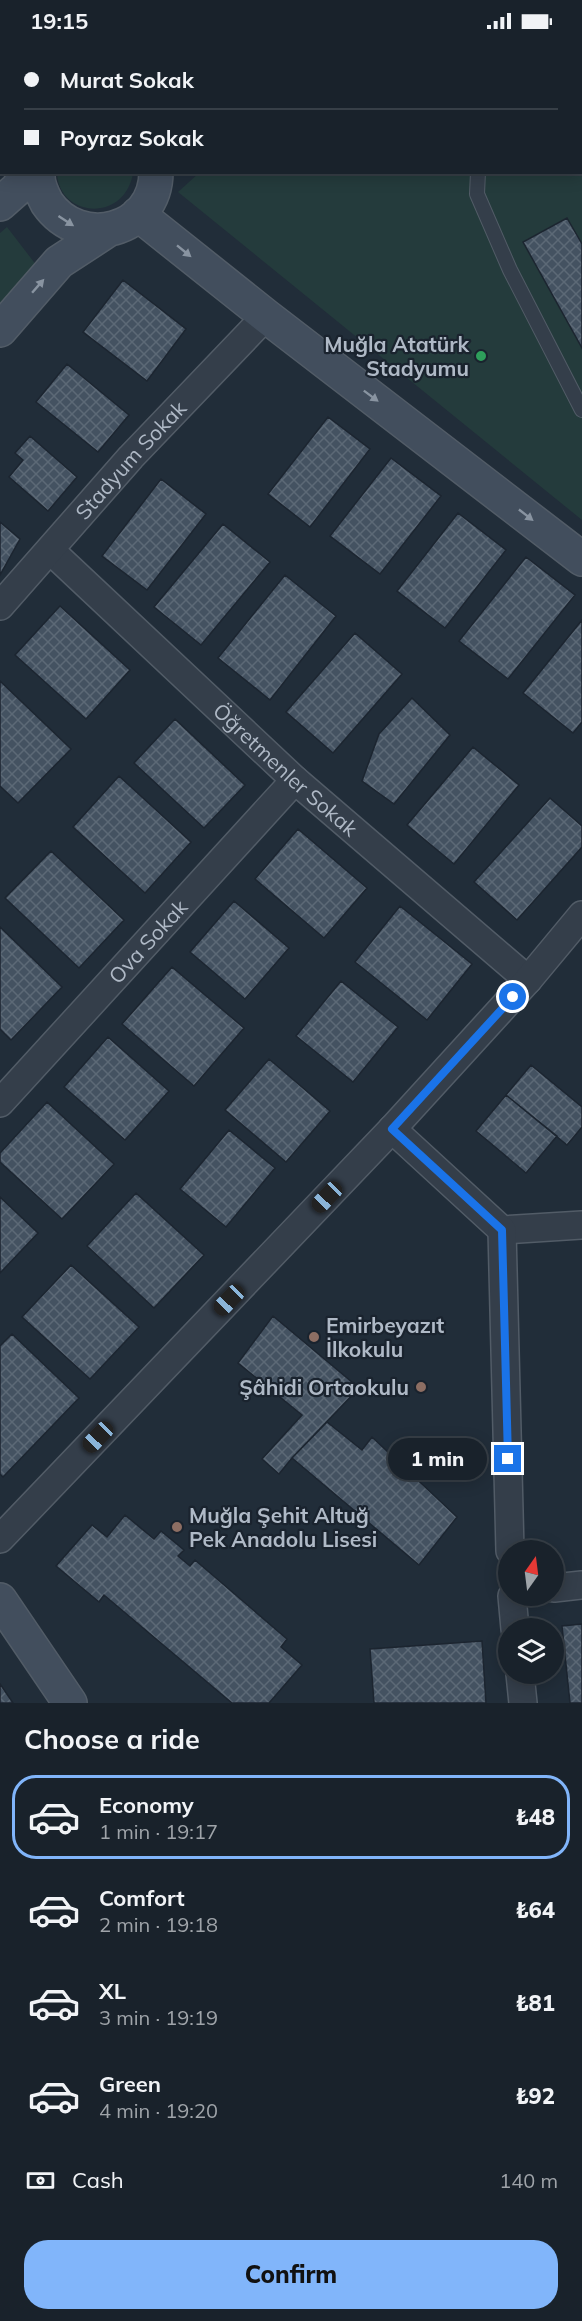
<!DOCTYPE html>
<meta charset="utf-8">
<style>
body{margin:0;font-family:Mulish,sans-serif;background:#222a33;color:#f1f3f6;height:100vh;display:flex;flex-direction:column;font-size:22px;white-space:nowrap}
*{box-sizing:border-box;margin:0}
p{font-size:20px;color:#9fa4a9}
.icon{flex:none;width:33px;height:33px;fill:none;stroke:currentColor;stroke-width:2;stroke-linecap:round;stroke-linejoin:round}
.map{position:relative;height:1661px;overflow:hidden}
.details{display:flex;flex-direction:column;background:#19222b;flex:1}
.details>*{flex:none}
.hud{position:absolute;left:0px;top:0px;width:582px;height:132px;box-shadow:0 3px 15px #0003,0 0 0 2px #373f47;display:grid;align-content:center;height:132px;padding:0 24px;background:#19222b}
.needle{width:39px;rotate:14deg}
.fabs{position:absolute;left:498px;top:1498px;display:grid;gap:12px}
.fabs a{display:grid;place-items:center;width:66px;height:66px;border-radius:50%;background:#19222b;box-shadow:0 3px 15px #0003,0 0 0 2px #373f47;font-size:30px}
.end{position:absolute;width:27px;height:27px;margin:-14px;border:8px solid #1a73e8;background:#fff;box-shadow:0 0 0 3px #fff}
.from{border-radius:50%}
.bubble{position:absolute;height:42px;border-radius:21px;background:#19222b;box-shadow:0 3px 15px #0003,0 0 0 2px #373f47;font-size:20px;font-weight:800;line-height:42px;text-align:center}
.car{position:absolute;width:18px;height:36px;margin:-18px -9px;border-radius:8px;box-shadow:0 0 4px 2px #0007;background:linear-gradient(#222 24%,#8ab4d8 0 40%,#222 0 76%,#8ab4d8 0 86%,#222 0)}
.hud b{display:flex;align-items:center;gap:21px;height:57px;font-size:22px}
.hud b+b{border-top:2px solid #373f47}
.hud i{width:15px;height:15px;background:#f1f3f6}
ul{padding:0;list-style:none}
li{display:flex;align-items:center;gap:18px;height:84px;margin:0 12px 9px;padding:0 12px;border:3px solid transparent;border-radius:24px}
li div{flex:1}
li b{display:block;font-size:22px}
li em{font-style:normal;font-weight:800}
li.on{border-color:#81b5fa}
li>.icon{width:54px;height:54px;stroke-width:1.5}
h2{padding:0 24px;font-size:27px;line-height:72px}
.pay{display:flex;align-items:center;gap:15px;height:66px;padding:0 24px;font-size:22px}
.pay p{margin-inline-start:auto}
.action{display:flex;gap:12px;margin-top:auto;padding:12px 24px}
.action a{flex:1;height:69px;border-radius:24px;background:#81b5fa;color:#111;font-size:24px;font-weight:800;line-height:69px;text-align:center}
.status{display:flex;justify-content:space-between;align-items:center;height:42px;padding:0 30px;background:#19222b;direction:ltr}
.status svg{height:16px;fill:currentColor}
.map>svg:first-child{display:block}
</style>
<div class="status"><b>19:15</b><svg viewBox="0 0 49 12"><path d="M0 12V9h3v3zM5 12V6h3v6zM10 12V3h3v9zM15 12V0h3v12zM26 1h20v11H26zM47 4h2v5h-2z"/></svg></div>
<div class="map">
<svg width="582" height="1661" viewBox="0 0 582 1661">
<defs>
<pattern id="building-cross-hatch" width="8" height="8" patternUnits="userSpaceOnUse" patternTransform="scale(1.5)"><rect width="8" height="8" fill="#445261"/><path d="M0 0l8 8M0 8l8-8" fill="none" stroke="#5c6976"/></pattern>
</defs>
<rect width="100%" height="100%" fill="#212d39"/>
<path fill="#243b3c" d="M 337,0 L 582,0 L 582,478 L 178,150 L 199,131 L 580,130 L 580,2 L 336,1 Z
M 57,131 L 57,130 L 133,131 C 125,181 59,176 57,131 Z
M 7,185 L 37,224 L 0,265 L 0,191 Z"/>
<path fill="url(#building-cross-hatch)" stroke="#1c2530" stroke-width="1.5" d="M 567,176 L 582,202 L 582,306 L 523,200 Z
M 123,238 L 186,287 L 147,339 L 83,290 Z
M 67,322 L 129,373 L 98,410 L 36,360 Z
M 328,375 L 370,407 L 310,485 L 268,452 Z
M 30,394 L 77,435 L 48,469 L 9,435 L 23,418 L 15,411 Z
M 391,416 L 441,454 L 380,532 L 330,494 Z
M 161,437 L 206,472 L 147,548 L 102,514 Z
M 458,471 L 506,508 L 445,586 L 397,549 Z
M 0,480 L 20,497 L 0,533 Z
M 223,482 L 270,520 L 201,603 L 154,565 Z
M 526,515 L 575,553 L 508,637 L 459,599 Z
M 285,533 L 336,574 L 270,658 L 218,616 Z
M 60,564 L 130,628 L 86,677 L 15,613 Z
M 582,578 L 582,680 L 573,691 L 523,651 Z
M 355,591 L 402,632 L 333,711 L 286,670 Z
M 0,639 L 71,707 L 18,761 L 0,744 Z
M 412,656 L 450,693 L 394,762 L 362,739 L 379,692 Z
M 175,677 L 245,743 L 204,786 L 134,721 Z
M 473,705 L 519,743 L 454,822 L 407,783 Z
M 119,734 L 191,800 L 145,851 L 73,785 Z
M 550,756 L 582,784 L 582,805 L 517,878 L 474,840 Z
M 298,787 L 367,846 L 324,896 L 255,837 Z
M 51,809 L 124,878 L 79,926 L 5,856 Z
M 234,859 L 289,906 L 245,957 L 190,910 Z
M 400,864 L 472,922 L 427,978 L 355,920 Z
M 0,885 L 62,945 L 11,998 L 0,987 Z
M 172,925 L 244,986 L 194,1044 L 122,982 Z
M 341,939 L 398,985 L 353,1040 L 296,994 Z
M 108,995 L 169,1049 L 125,1098 L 64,1045 Z
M 269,1017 L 330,1069 L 286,1120 L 225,1068 Z
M 531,1023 L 582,1065 L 582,1085 L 567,1103 L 506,1053 Z
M 506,1053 L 557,1094 L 526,1131 L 476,1089 Z
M 47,1060 L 114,1122 L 62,1177 L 0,1120 L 0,1111 Z
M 229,1088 L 275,1126 L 226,1185 L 180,1147 Z
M 136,1151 L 204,1213 L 154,1266 L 87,1204 Z
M 0,1155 L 38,1191 L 0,1231 Z
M 71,1223 L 139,1285 L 90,1337 L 22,1275 Z
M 273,1274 L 359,1346 L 292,1416 L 279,1432 L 262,1417 L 302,1373 L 238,1321 Z
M 12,1292 L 79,1356 L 3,1435 L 0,1432 L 0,1304 Z
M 327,1380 L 362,1408 L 372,1395 L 457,1475 L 419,1523 L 292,1416 Z
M 125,1473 L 154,1497 L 161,1489 L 184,1508 L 178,1514 L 190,1524 L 195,1518 L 287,1597 L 281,1605 L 302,1623 L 269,1661 L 232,1661 L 104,1553 L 99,1560 L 56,1524 L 92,1483 L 107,1495 Z
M 582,1582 L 582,1661 L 570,1661 L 562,1584 Z
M 482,1599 L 486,1661 L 374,1661 L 370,1607 Z
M 0,1642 L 13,1661 L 0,1661 Z"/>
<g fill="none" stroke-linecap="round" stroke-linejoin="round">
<defs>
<path id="lane" d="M 404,0 L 406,2
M 478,130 L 477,152 L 510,228 L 582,368"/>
<g id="street">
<path id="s1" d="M 50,508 L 295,738 L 528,938"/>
<path id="s2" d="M 0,564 L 131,415 L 266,274"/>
<path id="s3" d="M 0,1061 L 295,738"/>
<path d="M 392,1087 L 502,1188 L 582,1183"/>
<path d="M 502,1188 L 510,1509"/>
<path d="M 0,1497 L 392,1087 L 528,938 L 582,873"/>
<path d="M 554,1546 L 582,1543"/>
<path d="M 512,1554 L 515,1587"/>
<path d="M 520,1632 L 523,1661"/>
</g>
<path id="secondary" d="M 184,2 L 186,0
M 303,2 L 304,0
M 0,16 L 2,18
M 38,130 C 37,141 42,152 47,161 C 80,209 156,190 156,130
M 0,162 L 17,147 L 29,130
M 138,172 L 266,274 L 582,517
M 0,288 L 59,220 L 108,188
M 0,1558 L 70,1661"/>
</defs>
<use href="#lane" stroke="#525c67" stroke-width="16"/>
<use href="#street" stroke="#525c67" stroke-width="30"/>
<use href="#secondary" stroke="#525c67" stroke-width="36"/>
<use href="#lane" stroke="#343e4a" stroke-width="14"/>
<use href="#street" stroke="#343e4a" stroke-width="27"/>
<use href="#secondary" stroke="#424e5d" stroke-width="33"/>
</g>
<defs><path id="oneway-solid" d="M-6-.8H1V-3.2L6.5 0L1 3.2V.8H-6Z" transform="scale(1.5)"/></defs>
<g fill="#8994a1">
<use href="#oneway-solid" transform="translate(66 179) rotate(33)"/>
<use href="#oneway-solid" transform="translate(184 209) rotate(39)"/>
<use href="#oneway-solid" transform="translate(38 244) rotate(-49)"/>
<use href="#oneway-solid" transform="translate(371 354) rotate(37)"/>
<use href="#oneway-solid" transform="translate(526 473) rotate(38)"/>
</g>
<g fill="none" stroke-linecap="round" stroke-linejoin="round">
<path stroke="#1a73e8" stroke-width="8" d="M 508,1417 L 502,1188 L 392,1087 L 513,955"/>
</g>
<circle fill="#2e9e5b" stroke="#1a232e" stroke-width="2" cx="481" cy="314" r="6"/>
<g fill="#8d6e63" stroke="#1a232e" stroke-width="2">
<circle cx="314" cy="1295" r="6"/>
<circle cx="421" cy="1345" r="6"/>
<circle cx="177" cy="1485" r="6"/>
</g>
<g text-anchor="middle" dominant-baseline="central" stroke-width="4.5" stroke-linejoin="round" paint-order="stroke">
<g font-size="21" font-weight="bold" fill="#afb9c6" stroke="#1a232e" text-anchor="end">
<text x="469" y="302">Muğla Atatürk<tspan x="469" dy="24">Stadyumu</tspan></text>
<text x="326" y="1283" text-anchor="start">Emirbeyazıt<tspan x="326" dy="24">İlkokulu</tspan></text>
<text x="409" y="1345">Şâhidi Ortaokulu</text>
<text x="189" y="1473" text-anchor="start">Muğla Şehit Altuğ<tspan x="189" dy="24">Pek Anadolu Lisesi</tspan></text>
</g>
<g font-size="21" fill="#afb9c6" stroke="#1a232e">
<text stroke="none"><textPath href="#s2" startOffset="196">Stadyum Sokak</textPath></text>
<text stroke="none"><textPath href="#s1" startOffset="322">Öğretmenler Sokak</textPath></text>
<text stroke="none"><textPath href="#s3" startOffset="219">Ova Sokak</textPath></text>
</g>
</g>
</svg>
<div class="fabs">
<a><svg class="needle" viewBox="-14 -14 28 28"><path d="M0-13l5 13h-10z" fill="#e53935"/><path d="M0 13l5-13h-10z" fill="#9fa4a9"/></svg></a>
<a><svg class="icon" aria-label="layers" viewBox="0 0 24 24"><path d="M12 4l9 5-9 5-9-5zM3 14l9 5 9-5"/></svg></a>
</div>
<i class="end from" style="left:513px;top:955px"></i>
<i class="end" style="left:508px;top:1417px"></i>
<div class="bubble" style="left:388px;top:1396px;width:99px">1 min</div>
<i class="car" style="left:327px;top:1155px;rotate:224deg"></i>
<i class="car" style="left:229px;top:1258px;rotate:224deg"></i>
<i class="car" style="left:98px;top:1395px;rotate:224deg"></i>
<div class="hud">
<b><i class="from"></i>Murat Sokak</b>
<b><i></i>Poyraz Sokak</b>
</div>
</div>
<section class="details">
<h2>Choose a ride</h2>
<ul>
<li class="on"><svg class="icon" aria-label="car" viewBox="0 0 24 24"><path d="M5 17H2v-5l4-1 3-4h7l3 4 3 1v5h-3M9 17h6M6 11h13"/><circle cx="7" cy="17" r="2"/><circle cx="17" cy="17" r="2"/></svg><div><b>Economy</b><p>1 min · 19:17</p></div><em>₺48</em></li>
<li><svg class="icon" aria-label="car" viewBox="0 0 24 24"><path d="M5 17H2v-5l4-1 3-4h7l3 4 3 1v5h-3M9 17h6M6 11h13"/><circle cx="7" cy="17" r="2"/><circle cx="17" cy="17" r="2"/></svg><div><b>Comfort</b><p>2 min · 19:18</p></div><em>₺64</em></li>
<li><svg class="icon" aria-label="car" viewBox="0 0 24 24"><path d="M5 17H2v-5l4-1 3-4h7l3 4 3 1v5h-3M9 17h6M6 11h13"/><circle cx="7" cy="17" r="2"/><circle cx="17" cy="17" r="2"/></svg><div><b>XL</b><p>3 min · 19:19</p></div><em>₺81</em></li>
<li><svg class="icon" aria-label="car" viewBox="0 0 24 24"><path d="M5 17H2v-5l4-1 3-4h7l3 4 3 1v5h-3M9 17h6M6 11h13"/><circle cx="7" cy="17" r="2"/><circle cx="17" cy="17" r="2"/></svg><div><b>Green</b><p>4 min · 19:20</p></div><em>₺92</em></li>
</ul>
<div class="pay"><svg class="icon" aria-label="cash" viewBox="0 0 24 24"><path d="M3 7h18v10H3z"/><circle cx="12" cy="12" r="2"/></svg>Cash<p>140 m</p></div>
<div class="action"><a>Confirm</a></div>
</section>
